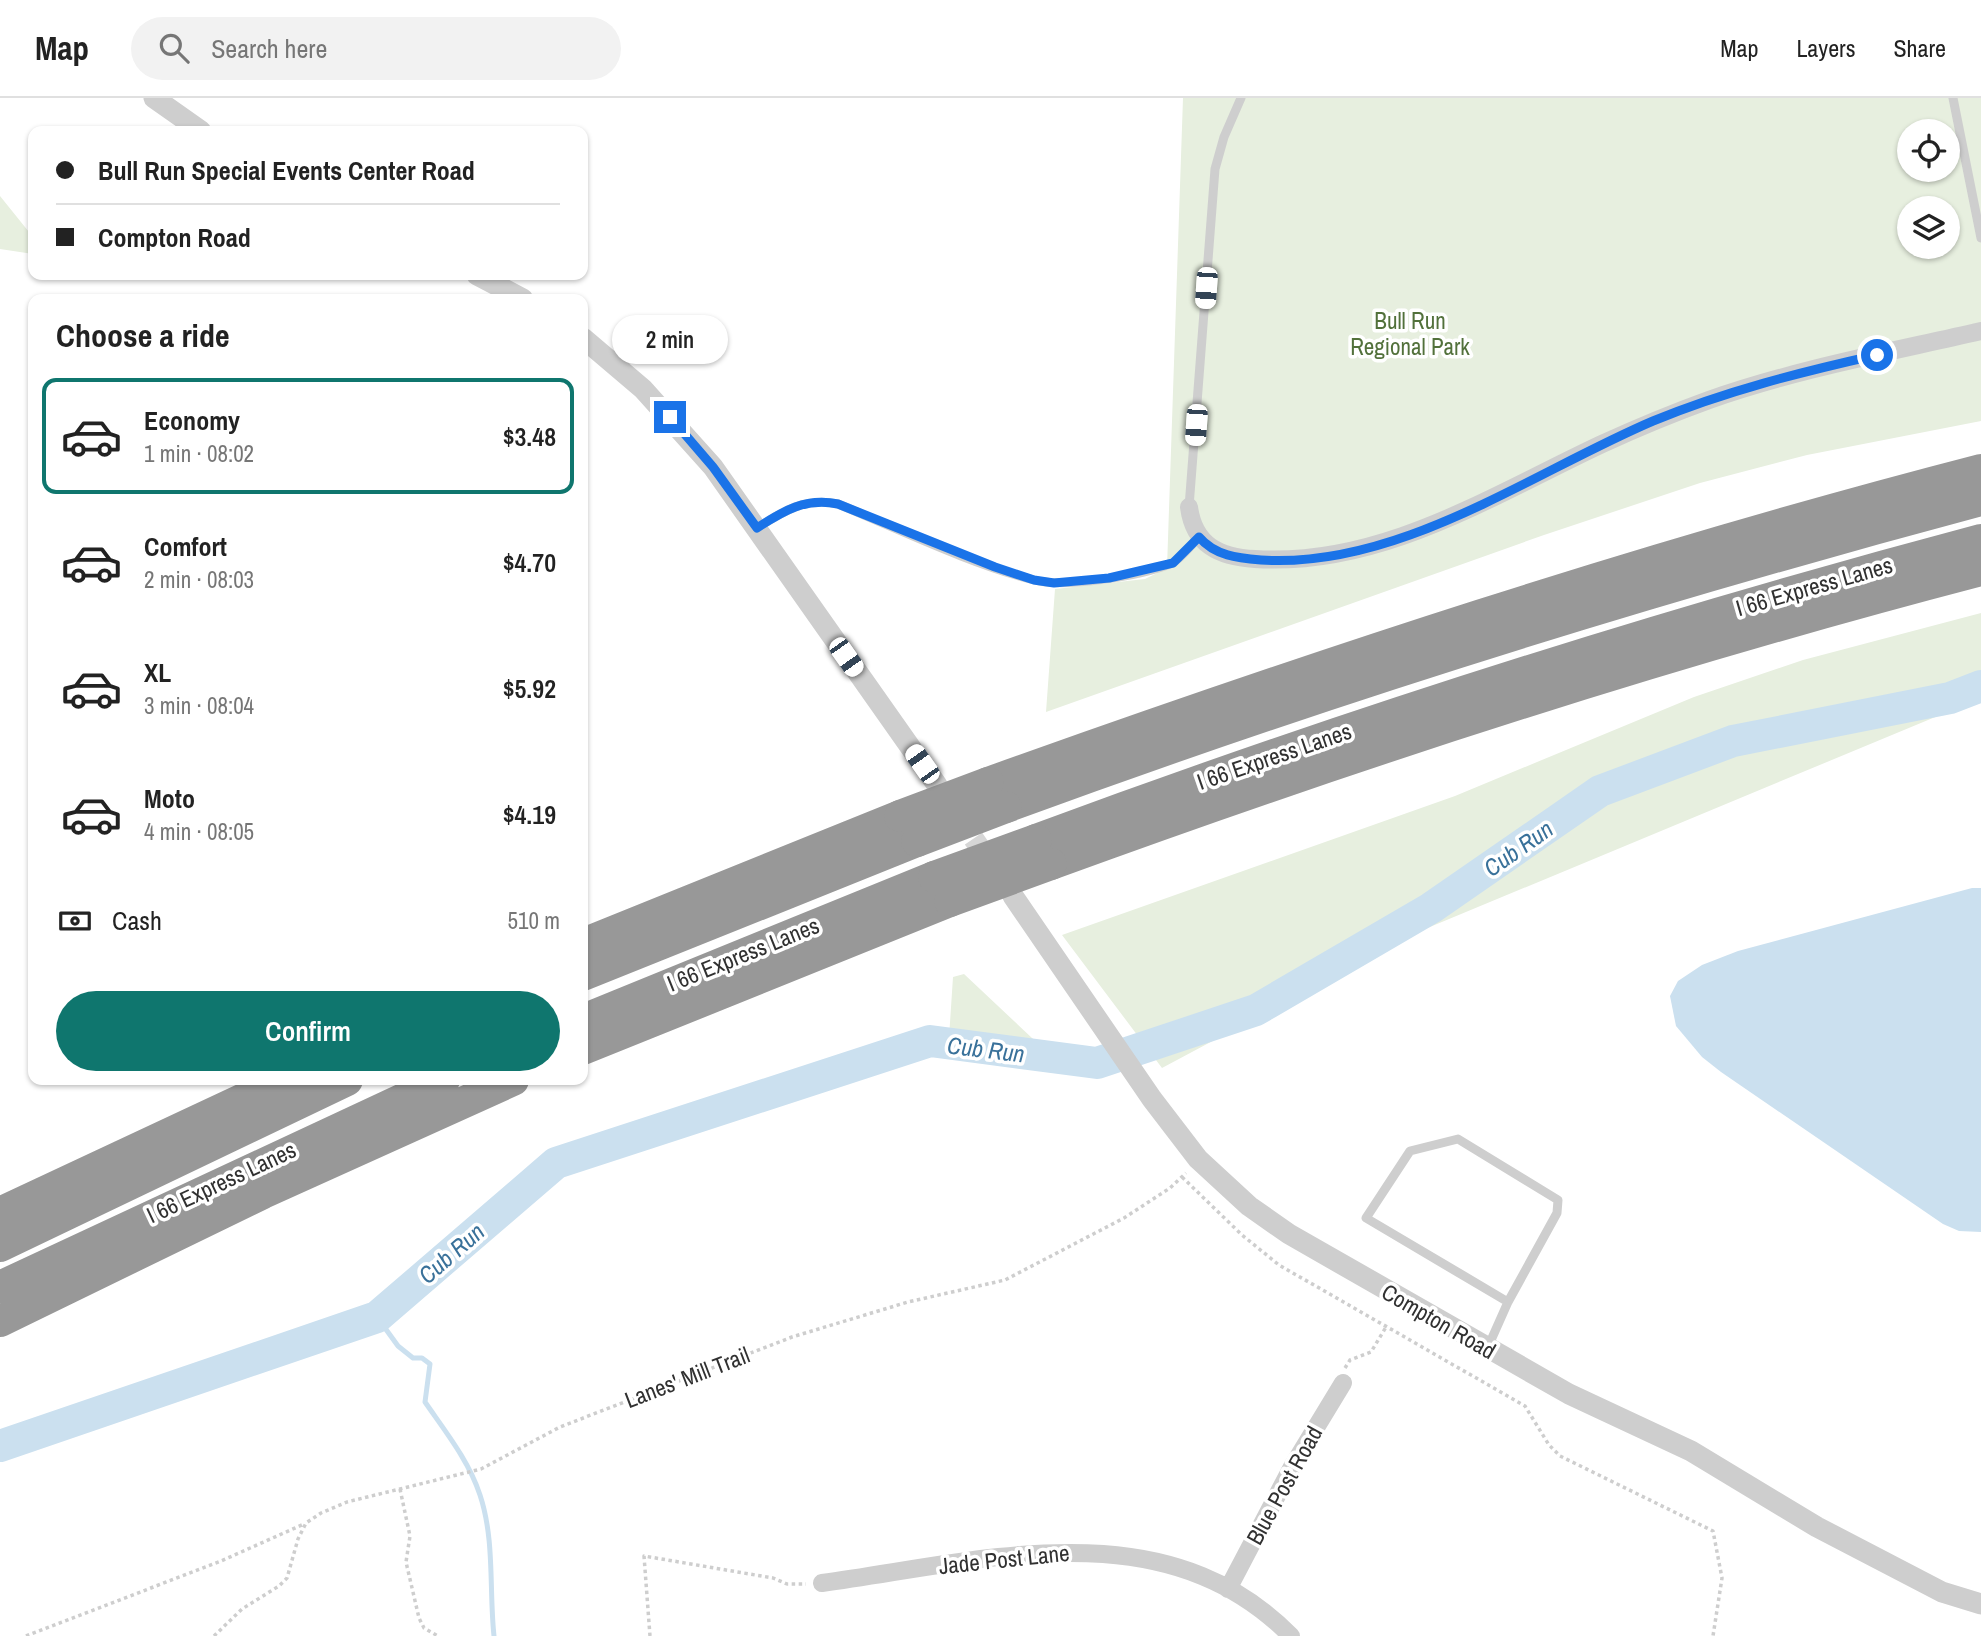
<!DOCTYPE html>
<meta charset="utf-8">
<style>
body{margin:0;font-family:"Archivo Narrow",sans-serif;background:#f2f2f2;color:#222;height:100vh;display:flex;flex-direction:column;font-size:26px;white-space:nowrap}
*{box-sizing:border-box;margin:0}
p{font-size:23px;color:#767676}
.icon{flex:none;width:38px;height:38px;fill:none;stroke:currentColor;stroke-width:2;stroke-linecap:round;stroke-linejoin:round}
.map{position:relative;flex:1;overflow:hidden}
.details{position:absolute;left:28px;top:196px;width:560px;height:791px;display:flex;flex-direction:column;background:#fff;border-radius:14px;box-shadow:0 2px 5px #0004}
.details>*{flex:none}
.hud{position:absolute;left:28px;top:28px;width:560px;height:154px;border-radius:14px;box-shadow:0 2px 5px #0004;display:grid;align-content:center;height:154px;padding:0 28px;background:#fff}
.buttons{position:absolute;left:1897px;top:21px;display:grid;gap:14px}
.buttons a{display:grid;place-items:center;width:63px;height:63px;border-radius:50%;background:#fff;box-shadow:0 2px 5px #0004;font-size:35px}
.end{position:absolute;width:32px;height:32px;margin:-16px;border:9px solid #1a73e8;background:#fff;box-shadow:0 0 0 4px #fff}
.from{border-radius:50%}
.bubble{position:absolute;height:49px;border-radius:24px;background:#fff;box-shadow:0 2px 5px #0004;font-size:23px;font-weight:600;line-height:49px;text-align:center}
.car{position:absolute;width:21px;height:42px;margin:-21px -10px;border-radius:9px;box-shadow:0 0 5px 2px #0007;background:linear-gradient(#fff 24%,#345 0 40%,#fff 0 76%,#345 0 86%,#fff 0)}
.hud b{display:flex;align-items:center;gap:24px;height:66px;font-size:26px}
.hud b+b{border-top:2px solid #e0e0e0}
.hud i{width:18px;height:18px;background:#222}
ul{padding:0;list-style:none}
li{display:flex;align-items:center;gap:21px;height:116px;margin:0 14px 10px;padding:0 14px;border:4px solid transparent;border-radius:14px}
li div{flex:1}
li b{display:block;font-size:26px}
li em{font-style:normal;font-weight:600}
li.selected{border-color:#0f766e}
li>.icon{width:63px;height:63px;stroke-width:1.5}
h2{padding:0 28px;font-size:32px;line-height:84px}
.pay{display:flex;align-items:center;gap:18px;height:77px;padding:0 28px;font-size:26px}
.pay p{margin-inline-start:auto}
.action{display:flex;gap:14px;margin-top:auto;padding:14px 28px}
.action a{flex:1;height:80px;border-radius:42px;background:#0f766e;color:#fff;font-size:28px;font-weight:600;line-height:80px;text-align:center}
header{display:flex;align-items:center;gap:42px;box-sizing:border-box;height:98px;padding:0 35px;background:#fff;border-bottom:2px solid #e0e0e0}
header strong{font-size:33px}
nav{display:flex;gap:38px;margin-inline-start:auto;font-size:24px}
.search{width:490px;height:63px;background:#f2f2f2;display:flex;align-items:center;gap:18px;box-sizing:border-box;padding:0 24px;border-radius:38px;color:#767676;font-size:26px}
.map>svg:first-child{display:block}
</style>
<header>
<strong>Map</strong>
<div class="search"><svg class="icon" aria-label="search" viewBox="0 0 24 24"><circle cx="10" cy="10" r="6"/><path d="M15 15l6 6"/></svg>Search here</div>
<nav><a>Map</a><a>Layers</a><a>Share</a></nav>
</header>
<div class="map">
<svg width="1981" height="1538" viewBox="0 0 1981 1538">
<rect width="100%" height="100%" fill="#fff"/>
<path fill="#e7efdf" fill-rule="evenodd" d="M 1183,0 L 1981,0 L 1981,323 L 1807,357 L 1700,385 L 1544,437 L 1046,614 L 1055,491 L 1145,481 L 1167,470 ZM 1909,33 L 1948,33 L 1948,72 L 1909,72 ZM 1909,110 L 1948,110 L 1948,149 L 1909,149 Z
M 0,98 L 33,139 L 33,156 L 0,151 Z
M 1981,515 L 1981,600 L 1413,836 L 1162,970 L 1062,837 L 1455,698 L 1694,599 L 1803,562 Z
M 964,876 L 1048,955 L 948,955 L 953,879 Z"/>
<path fill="#cbe0ef" d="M 1972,790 L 1981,790 L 1981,1134 L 1959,1133 L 1943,1126 L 1721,974 L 1702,959 L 1676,928 L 1670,898 L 1678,883 L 1702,867 L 1738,853 Z"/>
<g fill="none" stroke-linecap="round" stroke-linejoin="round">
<path stroke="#cbe0ef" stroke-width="5" d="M 377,1219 L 398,1248 L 413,1260 L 422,1260 L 430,1266 L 425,1304 C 445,1333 469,1363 480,1397 C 495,1442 489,1492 494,1538"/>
<path stroke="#cbe0ef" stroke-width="32" d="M 0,1348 L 377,1219 L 556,1065 L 930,943 L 1097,965 L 1256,912 L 1431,810 L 1600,693 L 1733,643 L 1950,600 L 1981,588"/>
<path stroke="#d6d6d6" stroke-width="21" stroke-dasharray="21 10" stroke-linecap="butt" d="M 956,715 L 993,769"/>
<path stroke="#cecece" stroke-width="3.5" stroke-dasharray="3.5 3.5" stroke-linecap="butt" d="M 1182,1079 L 1242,1137 L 1279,1167 L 1525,1308 L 1549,1347 L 1560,1358 L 1713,1433 L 1722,1480 L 1713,1538
M 1345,1270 L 1350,1262 L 1371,1254 L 1386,1229
M 400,1391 L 410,1438 L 406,1464 L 419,1520 L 424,1530 L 438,1538
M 26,1538 L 221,1463 L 304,1426
M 214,1538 L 242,1511 L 279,1488 L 287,1480 L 298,1441 L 306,1425 L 321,1415 L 347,1404 L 481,1371 L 560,1329 L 792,1239 L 908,1204 L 1005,1182 L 1124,1120 L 1170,1090 L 1186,1075
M 650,1538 L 644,1458 L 773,1480 L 787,1486 L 806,1486"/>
<path stroke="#cecece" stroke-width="9" d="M 1953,0 L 1981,140
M 1189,409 L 1215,71 L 1224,39 L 1241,0
M 757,430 C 783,413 806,399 838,406 C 899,431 970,466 1034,482 C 1065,490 1141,478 1172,465 C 1181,461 1191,447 1199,439
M 1488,1249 L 1508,1204 L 1557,1115 L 1558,1102 L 1458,1041 L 1410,1053 L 1366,1120 L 1508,1204"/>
<path stroke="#cecece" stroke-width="18" d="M 1189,409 C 1194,447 1219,459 1255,461 C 1381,469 1491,398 1602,346 C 1637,330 1673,315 1709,302 C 1797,271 1890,254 1981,233
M 822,1485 C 979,1464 1163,1408 1291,1538
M 1228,1491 L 1292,1369 L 1343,1285"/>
<path stroke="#cecece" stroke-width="21" d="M 154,0 L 201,33
M 477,177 L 523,201
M 583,240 L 643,291 L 713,369 L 937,687
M 1013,798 L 1152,1001 L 1198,1061 L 1249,1108 L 1289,1136 L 1569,1296 L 1691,1353 L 1817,1429 L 1942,1494 L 1981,1506"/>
<path stroke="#989898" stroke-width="32" d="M 988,685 C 1315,568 1644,459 1981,372
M 1006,709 C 1326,591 1651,490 1981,402
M 1036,742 C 1346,627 1661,527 1981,442
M 1051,766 C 1357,654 1666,554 1981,472
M 583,846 L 900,718
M 583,877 L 917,743
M 583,922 L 934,779
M 583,951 L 950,803
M 0,1115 L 284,982
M 0,1148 L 347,982
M 0,1189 L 444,982
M 0,1223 L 263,1095 L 513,982"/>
<path stroke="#989898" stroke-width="32" d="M 900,718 L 988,685
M 917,743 L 1006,709
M 934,779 L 1036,742
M 950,803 L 1051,766"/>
</g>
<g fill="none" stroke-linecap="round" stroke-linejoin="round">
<path stroke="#1a73e8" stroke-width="9" d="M 670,319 L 713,369 L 757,430 C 783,413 806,399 838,406 L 995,469 L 1034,482 L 1054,485 L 1109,480 L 1173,465 L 1199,439 C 1215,458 1238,460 1261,462 C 1399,471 1531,375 1653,323 C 1726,293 1801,274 1877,257"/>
</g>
<g text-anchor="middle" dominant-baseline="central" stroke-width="7" stroke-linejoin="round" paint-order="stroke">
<g font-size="23" fill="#52713b" stroke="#fff">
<text x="1410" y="222">Bull Run<tspan x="1410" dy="26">Regional Park</tspan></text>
</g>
<g font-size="23" fill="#313131" stroke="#fff">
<text transform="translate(1814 488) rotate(-16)">I 66 Express Lanes</text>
<text transform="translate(1274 658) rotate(-19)">I 66 Express Lanes</text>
<text transform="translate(743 856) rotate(-22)">I 66 Express Lanes</text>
<text transform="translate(221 1084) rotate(-25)">I 66 Express Lanes</text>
<text transform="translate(1439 1223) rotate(30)">Compton Road</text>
<text transform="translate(687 1279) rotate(-21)">Lanes' Mill Trail</text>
<text transform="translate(1284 1387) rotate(-61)">Blue Post Road</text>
<text transform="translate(1004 1461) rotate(-6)">Jade Post Lane</text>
</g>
<g font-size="24" font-style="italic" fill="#39719a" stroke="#fff">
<text transform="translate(1518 750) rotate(-35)">Cub Run</text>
<text transform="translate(986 951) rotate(7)">Cub Run</text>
<text transform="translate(451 1155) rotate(-41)">Cub Run</text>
</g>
</g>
</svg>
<div class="buttons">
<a><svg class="icon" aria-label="locate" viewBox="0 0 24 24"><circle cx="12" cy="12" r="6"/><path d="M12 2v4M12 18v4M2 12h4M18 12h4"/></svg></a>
<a><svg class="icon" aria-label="layers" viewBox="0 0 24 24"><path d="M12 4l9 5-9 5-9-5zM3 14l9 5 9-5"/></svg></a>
</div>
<i class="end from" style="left:1877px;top:257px"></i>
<i class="end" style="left:670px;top:319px"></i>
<div class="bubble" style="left:612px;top:217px;width:116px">2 min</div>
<i class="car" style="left:1206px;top:190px;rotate:184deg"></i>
<i class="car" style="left:1196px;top:327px;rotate:184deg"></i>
<i class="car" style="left:846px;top:559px;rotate:145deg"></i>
<i class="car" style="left:922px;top:666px;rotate:325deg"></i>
<div class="hud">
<b><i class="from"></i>Bull Run Special Events Center Road</b>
<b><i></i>Compton Road</b>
</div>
<section class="details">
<h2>Choose a ride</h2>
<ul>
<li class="selected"><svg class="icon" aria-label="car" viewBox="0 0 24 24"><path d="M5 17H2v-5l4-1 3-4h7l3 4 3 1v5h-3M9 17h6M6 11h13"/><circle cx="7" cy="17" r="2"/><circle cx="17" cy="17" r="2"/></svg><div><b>Economy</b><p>1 min · 08:02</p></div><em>$3.48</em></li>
<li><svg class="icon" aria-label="car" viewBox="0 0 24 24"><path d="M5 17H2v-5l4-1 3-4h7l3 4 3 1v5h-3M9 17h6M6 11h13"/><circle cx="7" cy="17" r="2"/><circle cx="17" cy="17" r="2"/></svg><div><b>Comfort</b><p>2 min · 08:03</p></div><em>$4.70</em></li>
<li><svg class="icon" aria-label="car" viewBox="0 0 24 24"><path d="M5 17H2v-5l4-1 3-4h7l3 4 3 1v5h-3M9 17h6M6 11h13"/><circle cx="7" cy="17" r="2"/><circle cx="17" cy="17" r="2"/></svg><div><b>XL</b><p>3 min · 08:04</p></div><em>$5.92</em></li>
<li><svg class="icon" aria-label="car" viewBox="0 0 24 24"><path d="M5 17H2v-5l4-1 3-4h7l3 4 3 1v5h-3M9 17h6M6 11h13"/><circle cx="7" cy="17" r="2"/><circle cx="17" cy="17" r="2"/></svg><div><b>Moto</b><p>4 min · 08:05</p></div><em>$4.19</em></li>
</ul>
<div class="pay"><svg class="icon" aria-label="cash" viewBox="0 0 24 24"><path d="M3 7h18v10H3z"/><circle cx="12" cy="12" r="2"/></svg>Cash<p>510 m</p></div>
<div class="action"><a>Confirm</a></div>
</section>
</div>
